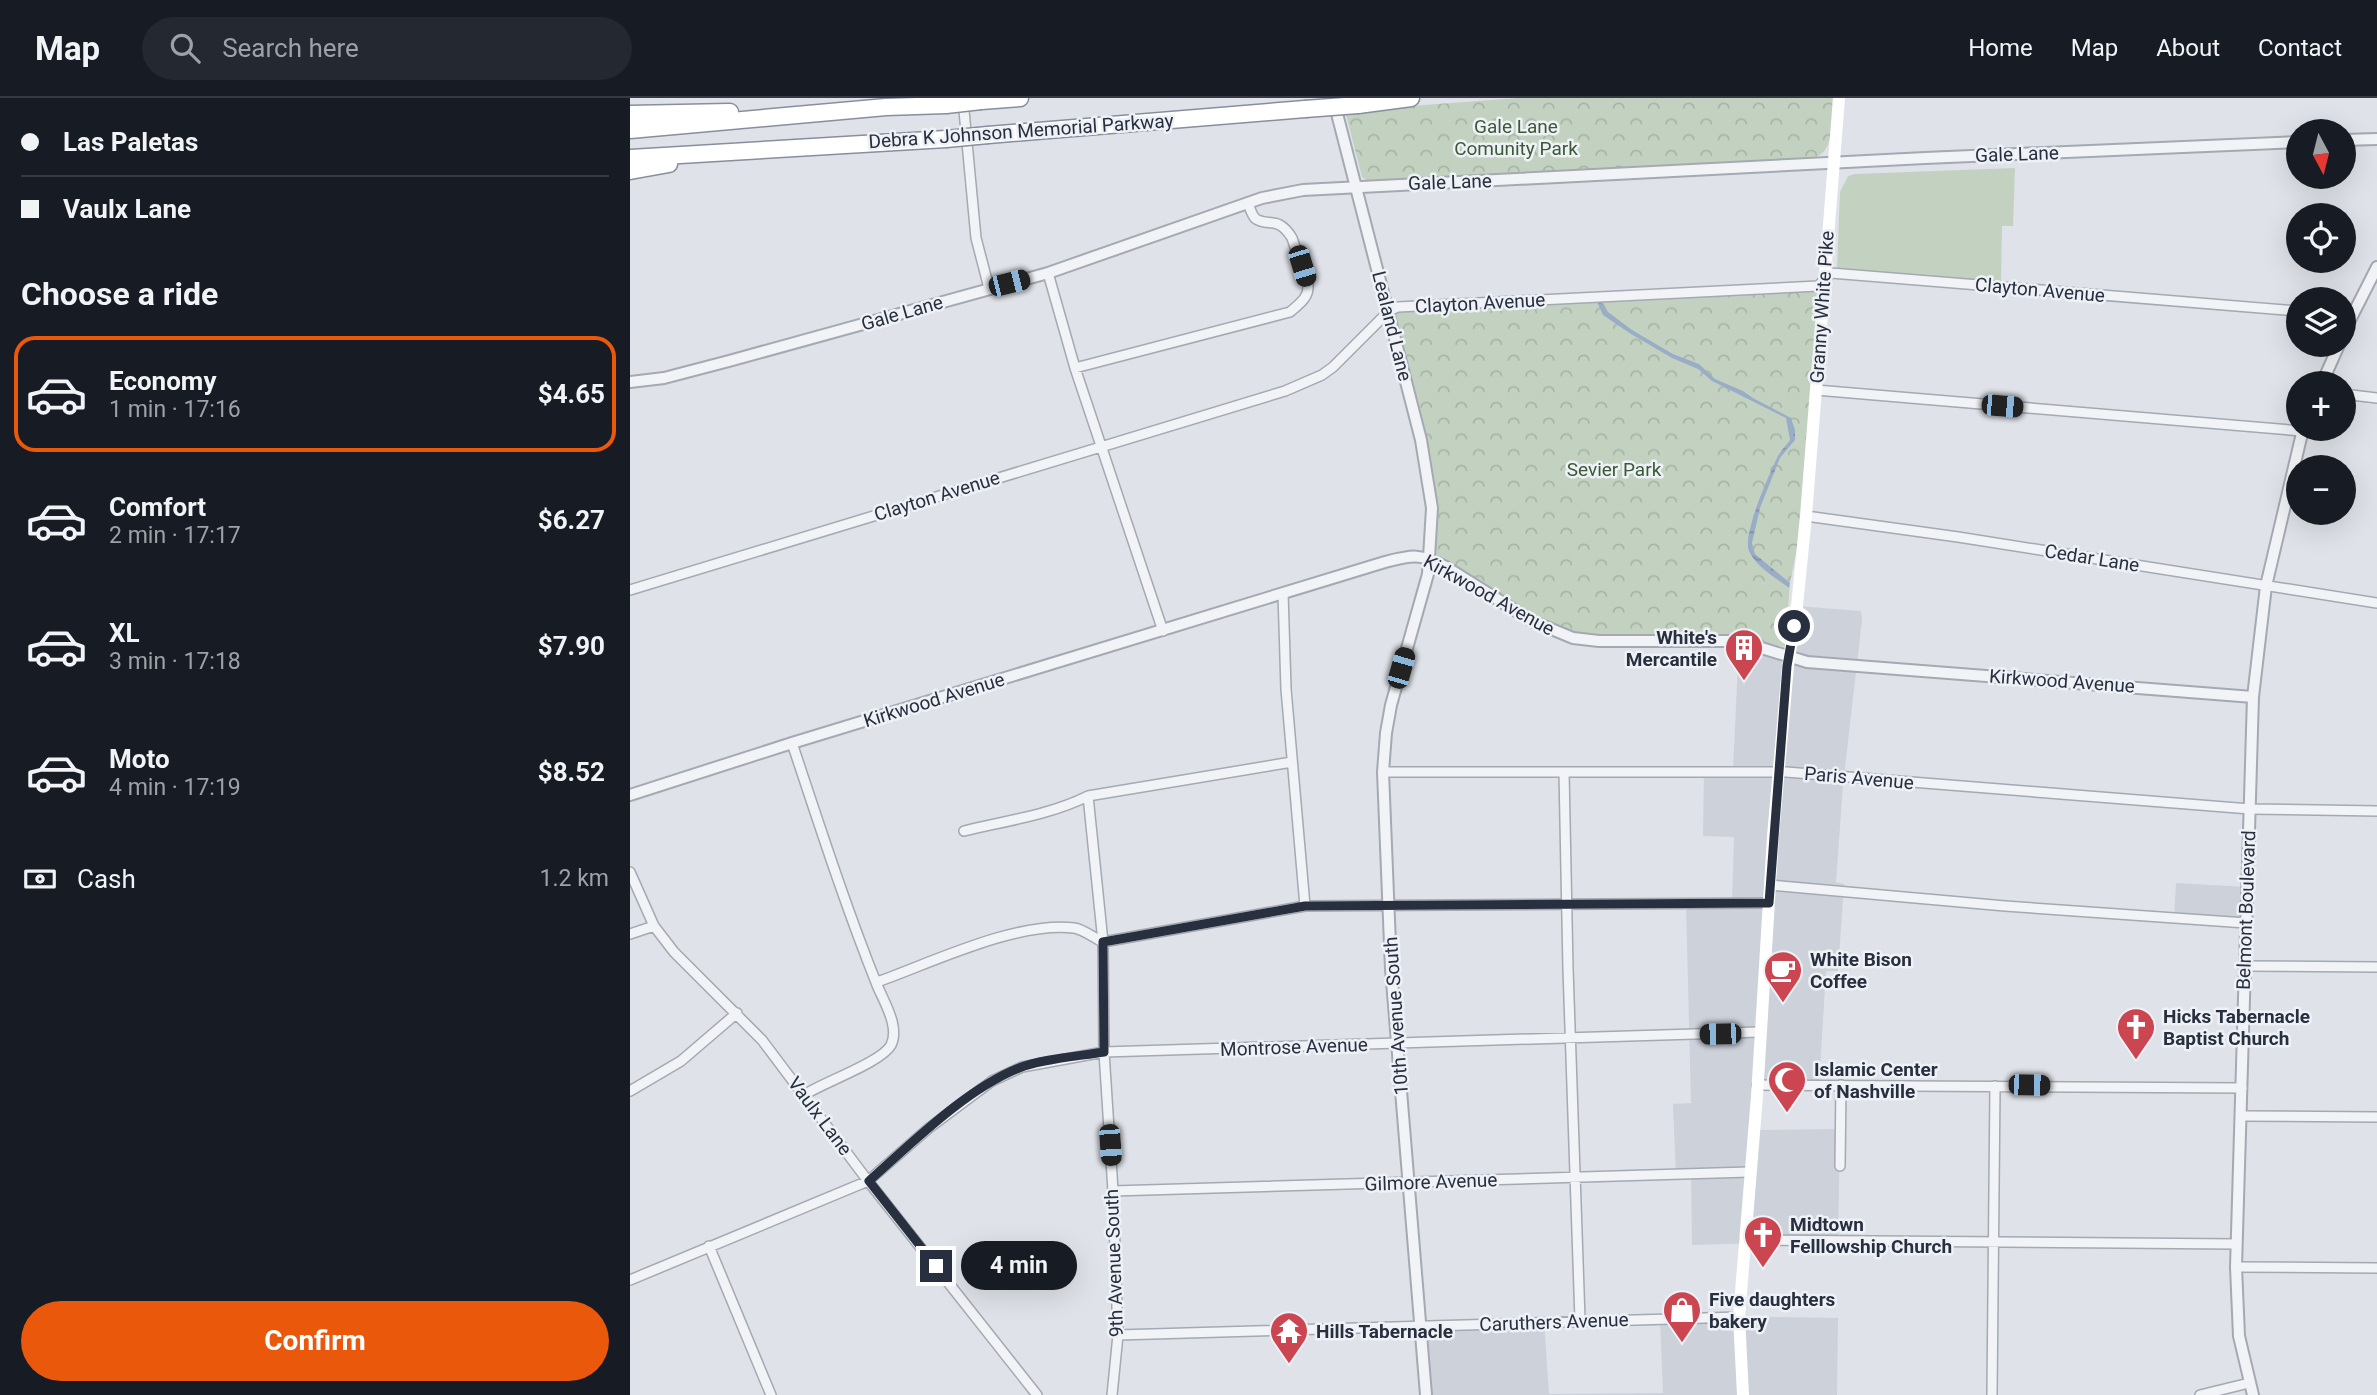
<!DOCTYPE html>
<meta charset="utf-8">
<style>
body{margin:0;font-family:Roboto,sans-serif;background:#242831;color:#f1f3f6;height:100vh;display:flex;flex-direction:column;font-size:26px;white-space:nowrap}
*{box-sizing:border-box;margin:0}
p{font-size:23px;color:#9ea1a6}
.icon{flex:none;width:38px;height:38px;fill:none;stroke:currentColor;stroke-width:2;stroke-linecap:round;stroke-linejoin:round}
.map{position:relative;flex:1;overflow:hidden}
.panel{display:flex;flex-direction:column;background:#171b24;width:630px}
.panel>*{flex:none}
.guide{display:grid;align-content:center;height:154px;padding:0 21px;background:#171b24}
.needle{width:46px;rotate:173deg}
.buttons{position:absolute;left:1656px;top:21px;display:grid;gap:14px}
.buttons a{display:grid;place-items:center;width:70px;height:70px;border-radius:50%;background:#171b24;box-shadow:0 7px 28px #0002;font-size:35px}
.end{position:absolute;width:32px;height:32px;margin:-16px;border:9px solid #282f3f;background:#fff;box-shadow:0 0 0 4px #fff}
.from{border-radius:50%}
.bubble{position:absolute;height:49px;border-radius:24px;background:#171b24;box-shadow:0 7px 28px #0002;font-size:23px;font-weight:700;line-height:49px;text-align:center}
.car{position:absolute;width:21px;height:42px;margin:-21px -10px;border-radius:9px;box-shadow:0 0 5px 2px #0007;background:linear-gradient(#222 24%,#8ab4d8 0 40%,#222 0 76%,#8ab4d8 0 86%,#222 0)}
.guide b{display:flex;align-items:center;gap:24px;height:66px;font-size:26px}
.guide b+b{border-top:2px solid #363941}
.guide i{width:18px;height:18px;background:#f1f3f6}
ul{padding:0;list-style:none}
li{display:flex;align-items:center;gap:21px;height:116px;margin:0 14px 10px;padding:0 7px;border:4px solid transparent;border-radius:21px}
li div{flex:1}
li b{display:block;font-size:26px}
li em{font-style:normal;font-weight:700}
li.on{border-color:#ea580c}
li>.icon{width:63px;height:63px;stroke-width:1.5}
h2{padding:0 21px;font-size:32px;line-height:84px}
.pay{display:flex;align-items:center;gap:18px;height:77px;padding:0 21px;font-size:26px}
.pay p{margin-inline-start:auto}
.button{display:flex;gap:14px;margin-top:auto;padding:14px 21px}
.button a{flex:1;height:80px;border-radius:42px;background:#ea580c;color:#fff;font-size:28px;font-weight:700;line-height:80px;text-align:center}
header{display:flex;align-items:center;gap:42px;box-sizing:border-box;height:98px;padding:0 35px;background:#171b24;border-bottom:2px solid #363941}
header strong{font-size:33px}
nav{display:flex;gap:38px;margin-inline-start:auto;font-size:24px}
.search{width:490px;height:63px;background:#242831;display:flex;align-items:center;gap:18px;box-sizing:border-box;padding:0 24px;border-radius:38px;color:#9ea1a6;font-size:26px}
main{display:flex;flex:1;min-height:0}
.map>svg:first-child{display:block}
</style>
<header>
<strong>Map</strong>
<div class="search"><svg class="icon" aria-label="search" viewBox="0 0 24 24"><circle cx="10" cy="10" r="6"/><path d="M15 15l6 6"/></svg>Search here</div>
<nav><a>Home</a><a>Map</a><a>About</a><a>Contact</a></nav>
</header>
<main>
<section class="panel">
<div class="guide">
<b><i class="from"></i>Las Paletas</b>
<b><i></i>Vaulx Lane</b>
</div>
<h2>Choose a ride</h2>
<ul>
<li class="on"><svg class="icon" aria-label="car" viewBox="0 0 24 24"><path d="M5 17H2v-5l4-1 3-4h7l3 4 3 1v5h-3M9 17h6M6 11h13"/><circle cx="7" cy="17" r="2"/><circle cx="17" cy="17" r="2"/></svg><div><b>Economy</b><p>1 min · 17:16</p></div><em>$4.65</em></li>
<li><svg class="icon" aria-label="car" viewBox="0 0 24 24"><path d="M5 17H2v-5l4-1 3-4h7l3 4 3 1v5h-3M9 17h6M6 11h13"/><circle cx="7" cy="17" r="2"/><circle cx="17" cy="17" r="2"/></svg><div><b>Comfort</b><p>2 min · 17:17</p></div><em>$6.27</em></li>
<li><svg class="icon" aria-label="car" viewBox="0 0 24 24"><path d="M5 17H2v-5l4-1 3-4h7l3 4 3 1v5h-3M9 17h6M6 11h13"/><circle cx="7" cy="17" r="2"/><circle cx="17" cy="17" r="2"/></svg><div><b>XL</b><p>3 min · 17:18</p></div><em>$7.90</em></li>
<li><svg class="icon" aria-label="car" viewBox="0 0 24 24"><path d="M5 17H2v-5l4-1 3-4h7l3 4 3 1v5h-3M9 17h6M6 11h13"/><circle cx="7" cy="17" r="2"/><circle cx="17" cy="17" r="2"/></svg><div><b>Moto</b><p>4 min · 17:19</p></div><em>$8.52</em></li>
</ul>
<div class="pay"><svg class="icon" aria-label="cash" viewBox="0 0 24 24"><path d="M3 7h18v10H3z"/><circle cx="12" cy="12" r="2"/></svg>Cash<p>1.2 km</p></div>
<div class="button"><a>Confirm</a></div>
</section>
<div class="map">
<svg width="1747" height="1297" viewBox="0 0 1747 1297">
<defs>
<pattern id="forest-crowns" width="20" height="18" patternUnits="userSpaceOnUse" patternTransform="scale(1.75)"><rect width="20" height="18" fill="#c3d2c0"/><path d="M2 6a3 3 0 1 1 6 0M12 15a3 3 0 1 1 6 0" fill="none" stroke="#a8b5a6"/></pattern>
<pattern id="water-ripples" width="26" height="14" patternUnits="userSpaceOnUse" patternTransform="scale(1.75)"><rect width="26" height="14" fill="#9aadc7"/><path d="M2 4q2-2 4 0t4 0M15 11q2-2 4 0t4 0" fill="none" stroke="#7e8da3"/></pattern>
</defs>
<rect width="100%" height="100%" fill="#dfe2e8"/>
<path fill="#cdd1da" d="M 1167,508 L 1231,513 L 1232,522 L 1213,687 L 1206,784 L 1214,786 L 1208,873 L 1196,873 L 1189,987 L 1127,987 L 1124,1032 L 1210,1031 L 1208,1143 L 1062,1147 L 1061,1077 L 1046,1077 L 1043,1006 L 1061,1005 L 1056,805 L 1102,805 L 1104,739 L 1073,738 L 1074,674 L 1103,673 L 1109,543 L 1159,559 Z
M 1546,785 L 1617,789 L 1616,825 L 1544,820 Z
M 1085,1218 L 1208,1220 L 1207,1297 L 796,1297 L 791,1229 L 914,1224 L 919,1296 L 1033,1295 L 1030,1220 Z"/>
<path fill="#c3d2c0" d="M 1385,70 L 1383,128 L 1372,128 L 1371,185 L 1207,170 L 1210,94 L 1218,78 L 1225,76 Z"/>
<path fill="url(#forest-crowns)" d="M 887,0 L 1203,0 C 1201,19 1206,51 1186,59 L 1061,66 L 1042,70 L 738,83 L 732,79 L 715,13 Z
M 1188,192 L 1171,431 L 1160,485 L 1155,549 L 1117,539 L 958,539 L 923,530 L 804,456 L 806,419 L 761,212 Z"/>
<path fill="url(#water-ripples)" d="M 972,203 L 978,214 L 1002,232 L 1043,256 L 1069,266 L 1085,281 L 1113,293 L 1123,300 L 1161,320 L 1165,332 L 1165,342 L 1150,360 L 1130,410 L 1122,445 L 1125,456 L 1160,485 L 1159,490 C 1146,480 1126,469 1119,453 C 1112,438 1139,376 1147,360 C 1150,353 1156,348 1160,342 L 1156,320 L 1082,283 L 1068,271 L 1042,260 L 1001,236 L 973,217 L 967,204 Z"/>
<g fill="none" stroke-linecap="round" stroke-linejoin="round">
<defs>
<path id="minor" d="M 333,2 L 346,140 L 359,190
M 418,175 L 445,270 L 533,533
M 445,270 L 660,214 C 669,206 679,200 678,187 L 662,140 C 648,117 638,129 626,121 C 622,118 620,110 618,105
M 1186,292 L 1672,333
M 1713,296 L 1747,300
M 1176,418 L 1328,439 L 1747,505
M 0,492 L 655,293 L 692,277 L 703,269 L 759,213 L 768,209 L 1188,188 L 1201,175 L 1668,213
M 653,495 L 656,591 L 675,808
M 162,645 C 189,726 215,807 247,887 C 254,904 270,929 261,947 C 252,964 194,984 174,997
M 753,674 L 1156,674 L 1620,711 L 1747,713
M 934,674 L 938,871 L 950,1222
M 458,698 L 473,844 L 474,954 L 483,1093 L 488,1237 L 482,1297
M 334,733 C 375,723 420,717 458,698 L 662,664
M 0,774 L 24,828 L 44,854 L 132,942 L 238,1083 L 407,1297
M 1140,787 L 1375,808 L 1616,825
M 0,836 L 24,828
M 1615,868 L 1747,869
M 247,884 C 301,865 386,823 444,830 C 453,831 464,840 473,844 L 675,808 L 1139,805
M 1127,987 L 1612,990
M 0,993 L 51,963 L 107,915
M 1612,1018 L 1747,1019
M 1210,1068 L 1211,987
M 483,1093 L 1119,1074
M 1115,1142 L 1606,1146
M 79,1148 L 141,1297
M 1606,1169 L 1747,1170
M 0,1182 L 238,1083 L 299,1030 L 362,983 L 392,969 L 474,954 L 1129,934
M 488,1237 L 1109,1219
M 1362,1297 L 1365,988
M 1570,1297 L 1619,1285"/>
<path id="tertiary" d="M 703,0 L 791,342 L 802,410 L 798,476 L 761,607 L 756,635 L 753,674 L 761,871 L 796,1297
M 1713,42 L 1747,41
M 1713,236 L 1747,169
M 0,284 L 34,280 L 99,263 L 418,175 L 632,100 L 673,92 L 1295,60 L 1668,44
M 1692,285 L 1709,247
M 0,697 L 162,645 L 755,464 C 782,457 791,455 816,469 L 902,523 L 943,540 L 969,543 L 1109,543 L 1177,564 L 1623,599
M 1623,1297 L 1609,1238 L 1606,1169 L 1623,599 L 1636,488 L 1673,331"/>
<path id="motorway" d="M 351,3 L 390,0
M 728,7 L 781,0
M 0,16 L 100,14
M 0,32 L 256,9 L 316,7
M 358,37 L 675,11
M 0,60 L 316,41
M 0,73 L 39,66"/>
</defs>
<use href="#minor" stroke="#a4a9b2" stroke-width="12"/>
<use href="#tertiary" stroke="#a4a9b2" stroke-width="14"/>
<use href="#motorway" stroke="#878e9e" stroke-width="19"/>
<use href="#minor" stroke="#f1f3f6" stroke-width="9"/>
<use href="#tertiary" stroke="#f1f3f6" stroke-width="10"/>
<path stroke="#fff" stroke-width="12" d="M 1113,1297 L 1109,1219 L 1127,998 L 1143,738 L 1158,568 L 1167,508 L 1176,418 L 1209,0"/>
<use href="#motorway" stroke="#fff" stroke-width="16"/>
<defs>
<path id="motorway-bridge" d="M 316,7 L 351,3
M 675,11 L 728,7
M 316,41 L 358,37"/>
</defs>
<use href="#motorway-bridge" stroke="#878e9e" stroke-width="19" stroke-linecap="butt"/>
<use href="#motorway-bridge" stroke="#fff" stroke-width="16"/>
</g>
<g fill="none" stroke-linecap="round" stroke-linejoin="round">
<path stroke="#282f3f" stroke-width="9" d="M 306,1168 L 239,1083 C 282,1045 336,991 389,970 C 411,961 450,958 474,954 L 473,844 L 675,808 L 1139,805 L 1157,568 L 1164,528"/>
</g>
<defs>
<symbol id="building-pin" viewBox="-11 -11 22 30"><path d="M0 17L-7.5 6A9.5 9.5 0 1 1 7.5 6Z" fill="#cb4651" stroke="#eef1f6"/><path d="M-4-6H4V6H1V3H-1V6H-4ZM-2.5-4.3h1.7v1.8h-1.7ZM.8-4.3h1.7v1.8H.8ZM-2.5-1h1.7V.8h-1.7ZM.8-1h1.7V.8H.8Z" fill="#fff"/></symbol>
<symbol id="cafe-pin" viewBox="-11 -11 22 30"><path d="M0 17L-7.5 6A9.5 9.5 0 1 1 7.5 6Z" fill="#cb4651" stroke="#eef1f6"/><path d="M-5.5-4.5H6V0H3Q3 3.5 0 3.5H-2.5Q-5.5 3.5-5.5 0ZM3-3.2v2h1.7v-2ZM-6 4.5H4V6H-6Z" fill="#fff"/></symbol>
<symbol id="church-pin" viewBox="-11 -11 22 30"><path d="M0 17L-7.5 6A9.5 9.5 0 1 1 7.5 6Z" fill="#cb4651" stroke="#eef1f6"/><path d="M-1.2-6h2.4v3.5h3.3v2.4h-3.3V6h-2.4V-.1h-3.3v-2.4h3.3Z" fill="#fff"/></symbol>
<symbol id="mosque-pin" viewBox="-11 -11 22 30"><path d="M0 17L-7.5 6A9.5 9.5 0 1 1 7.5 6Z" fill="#cb4651" stroke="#eef1f6"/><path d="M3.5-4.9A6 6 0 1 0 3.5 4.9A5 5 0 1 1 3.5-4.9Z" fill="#fff"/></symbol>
<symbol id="shop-pin" viewBox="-11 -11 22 30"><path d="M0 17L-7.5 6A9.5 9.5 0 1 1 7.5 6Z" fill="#cb4651" stroke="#eef1f6"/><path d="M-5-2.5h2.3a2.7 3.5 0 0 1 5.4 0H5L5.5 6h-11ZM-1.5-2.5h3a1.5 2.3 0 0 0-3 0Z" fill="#fff"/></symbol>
<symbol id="temple-pin" viewBox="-11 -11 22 30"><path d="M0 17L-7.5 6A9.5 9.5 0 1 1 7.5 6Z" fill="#cb4651" stroke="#eef1f6"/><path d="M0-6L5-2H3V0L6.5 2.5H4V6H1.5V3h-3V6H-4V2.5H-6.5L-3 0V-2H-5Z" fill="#fff"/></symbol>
</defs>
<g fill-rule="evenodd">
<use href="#building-pin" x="1092" y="528" width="44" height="60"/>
<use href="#cafe-pin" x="1131" y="850" width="44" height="60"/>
<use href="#church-pin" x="1484" y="907" width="44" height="60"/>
<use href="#mosque-pin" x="1135" y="960" width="44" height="60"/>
<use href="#church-pin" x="1111" y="1115" width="44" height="60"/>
<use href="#shop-pin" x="1030" y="1190" width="44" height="60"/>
<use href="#temple-pin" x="637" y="1211" width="44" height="60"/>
</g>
<g text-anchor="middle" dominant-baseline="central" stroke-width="5" stroke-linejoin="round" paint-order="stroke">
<g font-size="19" fill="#3a5a36" stroke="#eef1f6">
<text x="886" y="28">Gale Lane<tspan x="886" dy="22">Comunity Park</tspan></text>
<text x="984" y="371">Sevier Park</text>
</g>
<g font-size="19" fill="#282f3f" stroke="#eef1f6">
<text transform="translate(391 33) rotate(-4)">Debra K Johnson Memorial Parkway</text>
<text transform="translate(1387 56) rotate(-2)">Gale Lane</text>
<text transform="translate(820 84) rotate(-2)">Gale Lane</text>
<text transform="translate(1410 192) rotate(5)">Clayton Avenue</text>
<text transform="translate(850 205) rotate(-3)">Clayton Avenue</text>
<text transform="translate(1192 209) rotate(-86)">Granny White Pike</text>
<text transform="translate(272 215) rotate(-16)">Gale Lane</text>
<text transform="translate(762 228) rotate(76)">Lealand Lane</text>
<text transform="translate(307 398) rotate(-17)">Clayton Avenue</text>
<text transform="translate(1462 460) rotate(9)">Cedar Lane</text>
<text transform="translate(859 497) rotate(29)">Kirkwood Avenue</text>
<text transform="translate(1432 583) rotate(4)">Kirkwood Avenue</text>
<text transform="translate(304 602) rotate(-17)">Kirkwood Avenue</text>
<text transform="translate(1229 680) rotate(5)">Paris Avenue</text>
<text transform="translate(1616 812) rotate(-88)">Belmont Boulevard</text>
<text transform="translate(766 918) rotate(-94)">10th Avenue South</text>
<text transform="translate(664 949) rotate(-2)">Montrose Avenue</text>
<text transform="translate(190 1018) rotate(53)">Vaulx Lane</text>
<text transform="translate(801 1084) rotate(-2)">Gilmore Avenue</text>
<text transform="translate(484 1165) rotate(-92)">9th Avenue South</text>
<text transform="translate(924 1224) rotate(-2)">Caruthers Avenue</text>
</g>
<g font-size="19" font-weight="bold" fill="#282f3f" stroke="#eef1f6" text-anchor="start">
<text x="1087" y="539" text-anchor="end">White's<tspan x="1087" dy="22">Mercantile</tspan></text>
<text x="1180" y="861">White Bison<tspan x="1180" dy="22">Coffee</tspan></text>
<text x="1533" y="918">Hicks Tabernacle<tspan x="1533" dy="22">Baptist Church</tspan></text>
<text x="1184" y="971">Islamic Center<tspan x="1184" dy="22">of Nashville</tspan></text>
<text x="1160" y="1126">Midtown<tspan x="1160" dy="22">Felllowship Church</tspan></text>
<text x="1079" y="1201">Five daughters<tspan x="1079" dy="22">bakery</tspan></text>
<text x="686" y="1233">Hills Tabernacle</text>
</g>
</g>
</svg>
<div class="buttons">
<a><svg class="needle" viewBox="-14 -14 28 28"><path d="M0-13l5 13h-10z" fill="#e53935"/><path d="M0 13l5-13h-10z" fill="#9ea1a6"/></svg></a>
<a><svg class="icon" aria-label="locate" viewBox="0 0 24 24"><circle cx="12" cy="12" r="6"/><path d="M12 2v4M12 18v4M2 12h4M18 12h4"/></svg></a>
<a><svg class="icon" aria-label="layers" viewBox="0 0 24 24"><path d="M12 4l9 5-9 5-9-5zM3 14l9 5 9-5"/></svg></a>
<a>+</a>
<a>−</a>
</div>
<i class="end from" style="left:1164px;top:528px"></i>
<i class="end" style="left:306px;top:1168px"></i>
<div class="bubble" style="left:331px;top:1143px;width:116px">4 min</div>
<i class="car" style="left:672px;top:168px;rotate:163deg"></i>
<i class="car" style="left:379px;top:185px;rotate:76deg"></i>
<i class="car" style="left:1372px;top:308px;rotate:95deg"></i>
<i class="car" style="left:771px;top:570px;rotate:16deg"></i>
<i class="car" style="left:1090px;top:936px;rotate:269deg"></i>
<i class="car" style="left:1399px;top:987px;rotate:91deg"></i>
<i class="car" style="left:480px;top:1047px;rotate:176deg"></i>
</div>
</main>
